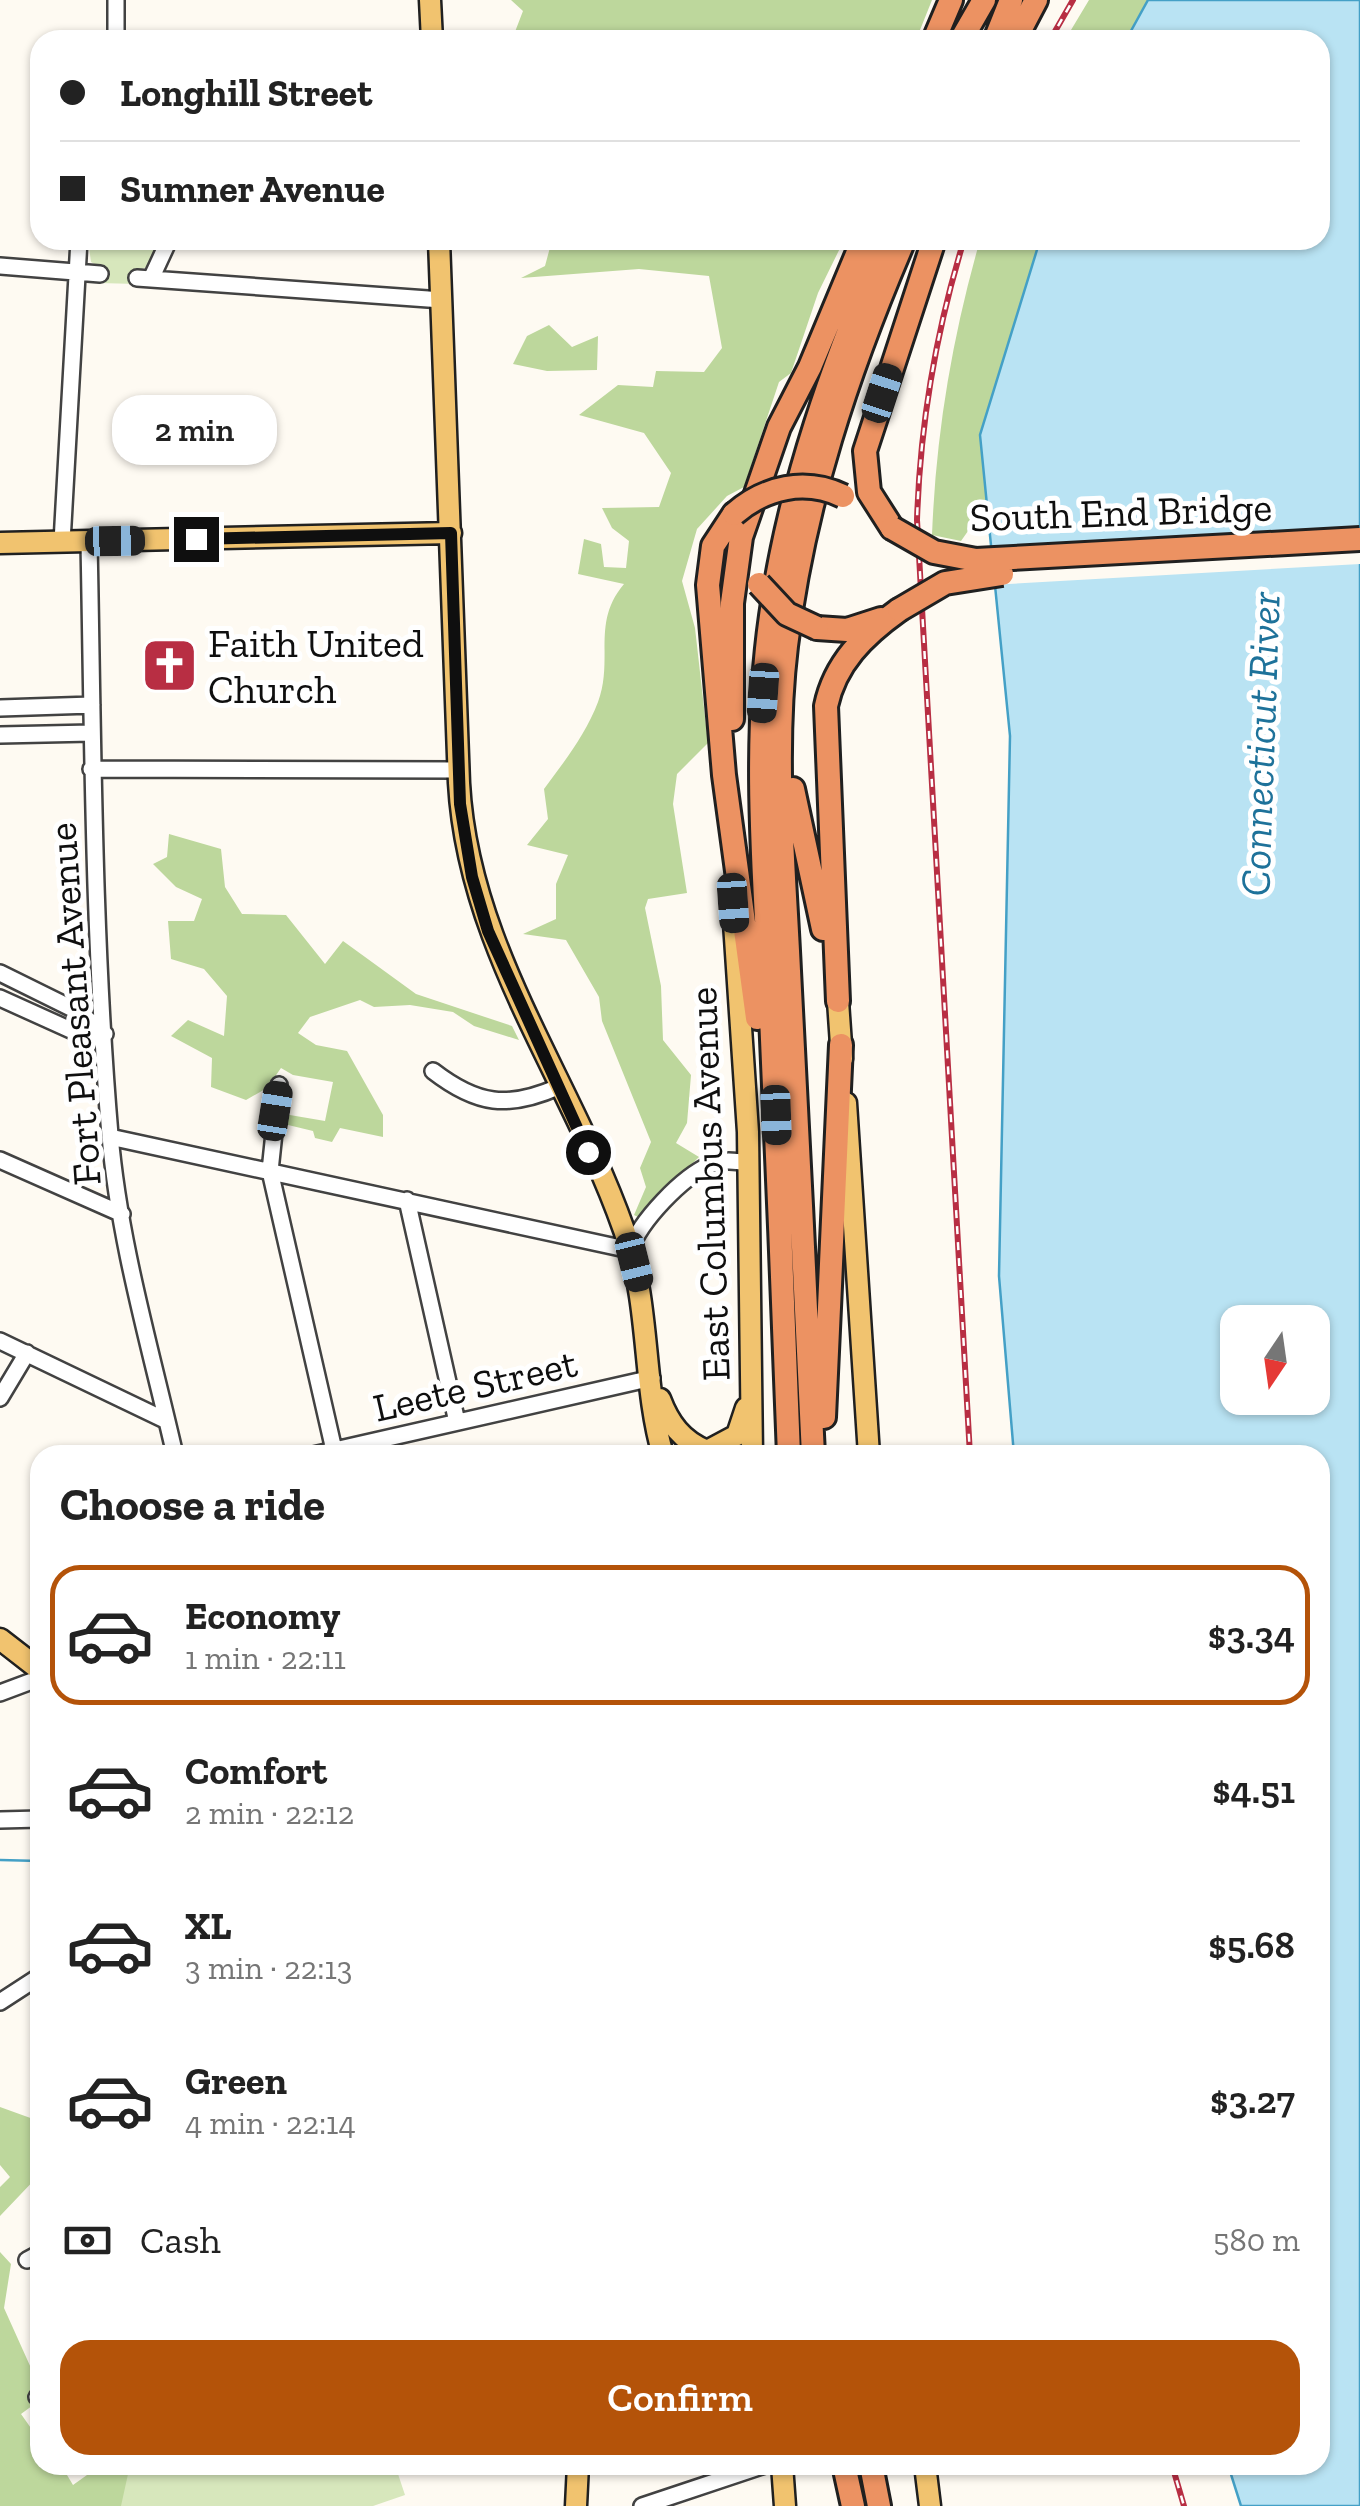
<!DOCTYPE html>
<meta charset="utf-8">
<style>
body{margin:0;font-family:"Zilla Slab",serif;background:#f6f6f6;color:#222;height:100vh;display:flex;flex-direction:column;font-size:38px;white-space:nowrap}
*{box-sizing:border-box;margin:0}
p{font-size:32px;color:#767676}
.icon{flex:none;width:55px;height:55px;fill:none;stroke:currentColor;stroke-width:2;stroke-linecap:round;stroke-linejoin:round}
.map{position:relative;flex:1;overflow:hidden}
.details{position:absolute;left:30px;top:1445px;width:1300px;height:1030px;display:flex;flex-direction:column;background:#fff;border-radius:30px;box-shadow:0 2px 8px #0004}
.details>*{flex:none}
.hud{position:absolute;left:30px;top:30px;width:1300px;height:220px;border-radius:30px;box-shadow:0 2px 8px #0004;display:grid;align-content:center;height:220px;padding:0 30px;background:#fff}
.needle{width:65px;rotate:193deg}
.buttons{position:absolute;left:1220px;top:1305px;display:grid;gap:20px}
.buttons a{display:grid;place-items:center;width:110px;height:110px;border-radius:20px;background:#fff;box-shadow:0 2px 8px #0004;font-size:50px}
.end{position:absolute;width:45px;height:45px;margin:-22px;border:12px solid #0f0f0f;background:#fff;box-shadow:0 0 0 5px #fff}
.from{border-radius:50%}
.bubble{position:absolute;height:70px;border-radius:30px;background:#fff;box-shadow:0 2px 8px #0004;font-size:32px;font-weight:600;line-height:70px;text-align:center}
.car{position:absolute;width:30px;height:60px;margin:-30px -15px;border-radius:12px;box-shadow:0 0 8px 2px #0007;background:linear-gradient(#222 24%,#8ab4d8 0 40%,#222 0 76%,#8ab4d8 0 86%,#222 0)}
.hud b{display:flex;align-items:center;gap:35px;height:95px;font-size:38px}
.hud b+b{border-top:2px solid #e0e0e0}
.hud i{width:25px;height:25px;background:#222}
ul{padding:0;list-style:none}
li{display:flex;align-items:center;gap:30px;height:140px;margin:0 20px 15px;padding:0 10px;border:5px solid transparent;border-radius:30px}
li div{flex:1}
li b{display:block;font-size:38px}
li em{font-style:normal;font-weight:600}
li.on{border-color:#b45309}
li>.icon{width:90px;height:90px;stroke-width:1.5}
h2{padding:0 30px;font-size:45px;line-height:120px}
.pay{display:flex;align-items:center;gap:25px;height:110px;padding:0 30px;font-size:38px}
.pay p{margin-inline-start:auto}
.button{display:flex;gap:20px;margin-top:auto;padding:20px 30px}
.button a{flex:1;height:115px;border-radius:30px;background:#b45309;color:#fff;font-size:40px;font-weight:600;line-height:115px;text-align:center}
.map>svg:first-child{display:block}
</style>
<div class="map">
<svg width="1360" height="2506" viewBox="0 0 1360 2506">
<rect width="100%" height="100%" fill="#fefaf2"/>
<path fill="#d7e7bc" d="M 88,240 L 160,240 L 160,241 L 149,266 L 137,271 L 136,284 L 99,283 L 100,267 L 91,262 Z
M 123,2465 L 395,2465 L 405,2495 L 373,2506 L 114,2506 Z"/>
<path fill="#bdd79c" d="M 511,0 L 932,0 L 916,40 L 497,40 L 498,35 L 513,37 L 523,11 Z
M 1089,0 L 1148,0 L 1126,40 L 1065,40 Z
M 552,240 L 844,240 L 818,293 L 791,373 L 779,382 L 744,487 L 727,496 L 697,529 L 682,581 L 695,628 L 708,743 L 677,774 L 673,804 L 687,893 L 648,899 L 645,908 L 661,986 L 663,1040 L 691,1075 L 687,1123 L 676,1143 L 699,1157 L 638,1217 L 634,1215 L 646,1187 L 640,1168 L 651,1142 L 602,1021 L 599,997 L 566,940 L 523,934 L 556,919 L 556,884 L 568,855 L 527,845 L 548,819 L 544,789 C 564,762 586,734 598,702 C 614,659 591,623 624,584 L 578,574 L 584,539 L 601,544 L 604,567 L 626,568 L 629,541 L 612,528 L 602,508 L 659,507 L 671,473 L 644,433 L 579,415 L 618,385 L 653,387 L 656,371 L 704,372 L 722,348 L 709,276 L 639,269 L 521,278 L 545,266 Z
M 980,240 L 1040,240 L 980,435 L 987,504 L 961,541 L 932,535 C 936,433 952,338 980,240 Z
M 549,325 L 572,347 L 598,336 L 597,370 L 547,371 L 513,364 L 527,336 Z
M 169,834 L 221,849 L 225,887 L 242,914 L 286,915 L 325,964 L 343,941 L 416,994 L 512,1026 L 519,1040 L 474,1026 L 453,1012 L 410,1005 L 374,1007 L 360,1000 L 310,1017 L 298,1033 L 316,1045 L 347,1051 L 383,1115 L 383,1137 L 340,1128 L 332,1142 L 315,1138 L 313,1131 L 284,1124 L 284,1114 L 325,1121 L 333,1082 L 293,1075 L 281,1068 L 267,1088 L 246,1100 L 211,1087 L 212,1058 L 171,1036 L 188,1020 L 224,1036 L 227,996 L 204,969 L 171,959 L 168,921 L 194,921 L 202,899 L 176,887 L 153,864 L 167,857 Z
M 40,2103 L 40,2174 L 0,2216 L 0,2187 L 10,2177 L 0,2165 L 0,2107 L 36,2120 Z
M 0,2252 L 11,2264 L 4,2308 L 40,2388 L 40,2400 L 21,2414 L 40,2441 L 40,2465 L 61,2465 L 73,2485 L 101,2465 L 130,2465 L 121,2506 L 0,2506 Z"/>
<path fill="#b9e3f3" stroke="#44a0c6" stroke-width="2.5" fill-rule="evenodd" d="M 1148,0 L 1360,0 L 1360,2506 L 1241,2506 L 1228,2465 L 1320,2465 L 1320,1455 L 1014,1455 L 999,1276 L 1010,736 L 980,435 L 1040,240 L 1320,240 L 1320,40 L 1126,40 ZM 1238,1322 L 1312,1322 L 1312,1398 L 1238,1398 Z"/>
<path fill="#fefaf2" d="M 1360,531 L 1360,564 L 990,585 L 987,551 Z"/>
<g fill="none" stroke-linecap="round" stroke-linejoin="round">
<path stroke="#44a0c6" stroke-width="2.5" d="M 0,1860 L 40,1861"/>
<defs>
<path id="minor" d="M 116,0 L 116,40
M 0,266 L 100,274
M 137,278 L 442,300
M 151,279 L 169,240
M 62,542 L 79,240
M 89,542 C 93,740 93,937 110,1135 C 119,1242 151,1350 175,1455
M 0,708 L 92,705
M 0,735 L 91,733
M 91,769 L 458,770
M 0,973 L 79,1012 L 105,1034
M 0,998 L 75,1032 L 104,1034
M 433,1071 C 477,1105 508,1109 558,1087
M 279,1085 L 270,1171 L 334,1450
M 110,1137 L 630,1250 C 640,1221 682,1177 710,1165 C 723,1159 735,1161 749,1163
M 0,1160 L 122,1214
M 407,1200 L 457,1422
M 0,1341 L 167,1421
M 0,1398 L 27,1353
M 313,1455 L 652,1378
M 0,1693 L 40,1678
M 0,1820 L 40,1819
M 0,2002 L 40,1976
M 27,2260 L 40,2253
M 37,2397 L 40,2395
M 642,2506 L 765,2465"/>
<path id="major" d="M 430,0 L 432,40
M 439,240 L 459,783 C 468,948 571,1079 624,1230 C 651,1306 642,1383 663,1455
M 0,543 L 451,533
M 734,923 L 748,1132 L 752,1455
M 838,1001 L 842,1059
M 846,1103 L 869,1455
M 660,1399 C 669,1423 682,1441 707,1451 L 737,1435 L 746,1408
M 0,1639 L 40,1670
M 782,2465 L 785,2506
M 925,2465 L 930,2506
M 576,2506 L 578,2465"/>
<path id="highway" d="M 934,40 L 951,0
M 961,40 L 984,0
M 995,40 L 1011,0
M 1015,40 L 1036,0
M 734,514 L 713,546 L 708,585 L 724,775 L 757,1018
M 892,528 L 869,492 L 865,451 L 934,240
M 817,628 L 847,630 L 881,619
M 732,719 L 732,603 L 741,537 L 779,427 L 810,367 L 863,240
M 793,789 L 823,929
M 838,1001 L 826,706 C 835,663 864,635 899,610
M 824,1417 L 841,1045
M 789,1455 C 783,1309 778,1162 771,1016 C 765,883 752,749 771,616 C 789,485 834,361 886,240
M 813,1455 C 806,1294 797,1132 789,971 C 784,863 773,753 786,646 C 803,504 848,370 904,240
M 844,2465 L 853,2506
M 871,2465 L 879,2506"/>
</defs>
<use href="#minor" stroke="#424242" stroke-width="20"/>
<use href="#major" stroke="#202020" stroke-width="25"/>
<use href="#highway" stroke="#202020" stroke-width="28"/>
<use href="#minor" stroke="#fff" stroke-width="15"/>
<use href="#major" stroke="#f1c36f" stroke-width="20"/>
<use href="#highway" stroke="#ec9262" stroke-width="22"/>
<defs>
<path id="rail" d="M 1050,40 L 1073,0
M 964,240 C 936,331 920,425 917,520 L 970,1455
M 1172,2465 L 1184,2506"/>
</defs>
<use href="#rail" stroke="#b82e43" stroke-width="6"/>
<use href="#rail" stroke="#fff" stroke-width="2.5" stroke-dasharray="8" stroke-linecap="butt"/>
<defs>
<path id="highway-bridge" d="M 734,514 C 765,487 805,478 843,496
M 892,528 L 934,552 L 976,560 L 1360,539
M 759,584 L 787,614 L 817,628
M 899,610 L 945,583 L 1002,574"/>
</defs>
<use href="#highway-bridge" stroke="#202020" stroke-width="28" stroke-linecap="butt"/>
<use href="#highway-bridge" stroke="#ec9262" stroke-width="22"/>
</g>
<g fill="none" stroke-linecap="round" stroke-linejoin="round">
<path stroke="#0f0f0f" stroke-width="12" d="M 196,539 L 451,533 L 460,804 L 472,877 L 488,931 L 588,1152"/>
</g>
<defs>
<symbol id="church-square" viewBox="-11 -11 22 22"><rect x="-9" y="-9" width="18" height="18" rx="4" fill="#b82e43" stroke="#fff"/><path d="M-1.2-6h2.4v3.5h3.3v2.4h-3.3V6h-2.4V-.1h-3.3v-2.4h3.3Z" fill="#fff"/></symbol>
</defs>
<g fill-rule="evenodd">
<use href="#church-square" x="138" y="634" width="63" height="63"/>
</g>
<g text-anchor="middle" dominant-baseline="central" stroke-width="10" stroke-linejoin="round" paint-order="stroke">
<g font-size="40" fill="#0f0f0f" stroke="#fff">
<text transform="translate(1121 512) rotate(-2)">South End Bridge</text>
<text transform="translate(74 1004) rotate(-94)">Fort Pleasant Avenue</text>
<text transform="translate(709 1184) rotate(-92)">East Columbus Avenue</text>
<text transform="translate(475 1385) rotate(-13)">Leete Street</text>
</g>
<g font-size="40" fill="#0f0f0f" stroke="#fff" text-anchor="start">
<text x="208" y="643">Faith United<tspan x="208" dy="46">Church</tspan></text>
</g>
<g font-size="42" font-style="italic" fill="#1e729a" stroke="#fff">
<text transform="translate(1260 744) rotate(-88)">Connecticut River</text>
</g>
</g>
</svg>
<div class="buttons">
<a><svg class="needle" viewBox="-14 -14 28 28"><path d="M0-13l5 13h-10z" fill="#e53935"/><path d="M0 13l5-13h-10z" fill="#767676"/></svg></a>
</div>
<i class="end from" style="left:588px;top:1152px"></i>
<i class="end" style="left:196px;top:539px"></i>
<div class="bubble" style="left:112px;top:395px;width:165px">2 min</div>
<i class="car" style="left:882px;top:393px;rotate:18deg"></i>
<i class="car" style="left:115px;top:541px;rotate:89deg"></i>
<i class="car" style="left:763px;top:693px;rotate:184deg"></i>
<i class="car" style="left:733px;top:903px;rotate:176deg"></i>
<i class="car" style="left:275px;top:1111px;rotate:9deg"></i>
<i class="car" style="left:776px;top:1115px;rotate:178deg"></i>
<i class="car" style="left:634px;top:1262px;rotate:166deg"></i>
<div class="hud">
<b><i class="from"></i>Longhill Street</b>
<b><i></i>Sumner Avenue</b>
</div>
<section class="details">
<h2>Choose a ride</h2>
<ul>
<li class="on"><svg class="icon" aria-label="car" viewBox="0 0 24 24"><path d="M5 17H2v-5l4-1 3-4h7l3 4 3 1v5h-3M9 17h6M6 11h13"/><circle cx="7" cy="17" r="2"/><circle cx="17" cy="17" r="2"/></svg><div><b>Economy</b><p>1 min · 22:11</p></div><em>$3.34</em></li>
<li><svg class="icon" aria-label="car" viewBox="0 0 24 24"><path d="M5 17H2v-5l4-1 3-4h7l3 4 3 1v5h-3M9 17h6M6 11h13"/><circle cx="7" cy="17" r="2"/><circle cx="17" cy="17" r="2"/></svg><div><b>Comfort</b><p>2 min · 22:12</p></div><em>$4.51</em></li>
<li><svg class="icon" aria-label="car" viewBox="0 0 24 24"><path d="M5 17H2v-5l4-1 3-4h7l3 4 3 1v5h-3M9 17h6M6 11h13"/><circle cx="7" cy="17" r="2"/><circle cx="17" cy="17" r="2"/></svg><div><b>XL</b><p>3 min · 22:13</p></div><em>$5.68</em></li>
<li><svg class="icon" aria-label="car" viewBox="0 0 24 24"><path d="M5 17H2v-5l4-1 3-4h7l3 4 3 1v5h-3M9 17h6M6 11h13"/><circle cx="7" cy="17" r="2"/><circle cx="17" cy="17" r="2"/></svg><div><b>Green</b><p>4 min · 22:14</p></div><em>$3.27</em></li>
</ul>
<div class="pay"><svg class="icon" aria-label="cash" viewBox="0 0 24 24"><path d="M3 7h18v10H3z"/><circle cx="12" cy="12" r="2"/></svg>Cash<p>580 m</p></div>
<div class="button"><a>Confirm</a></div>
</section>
</div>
